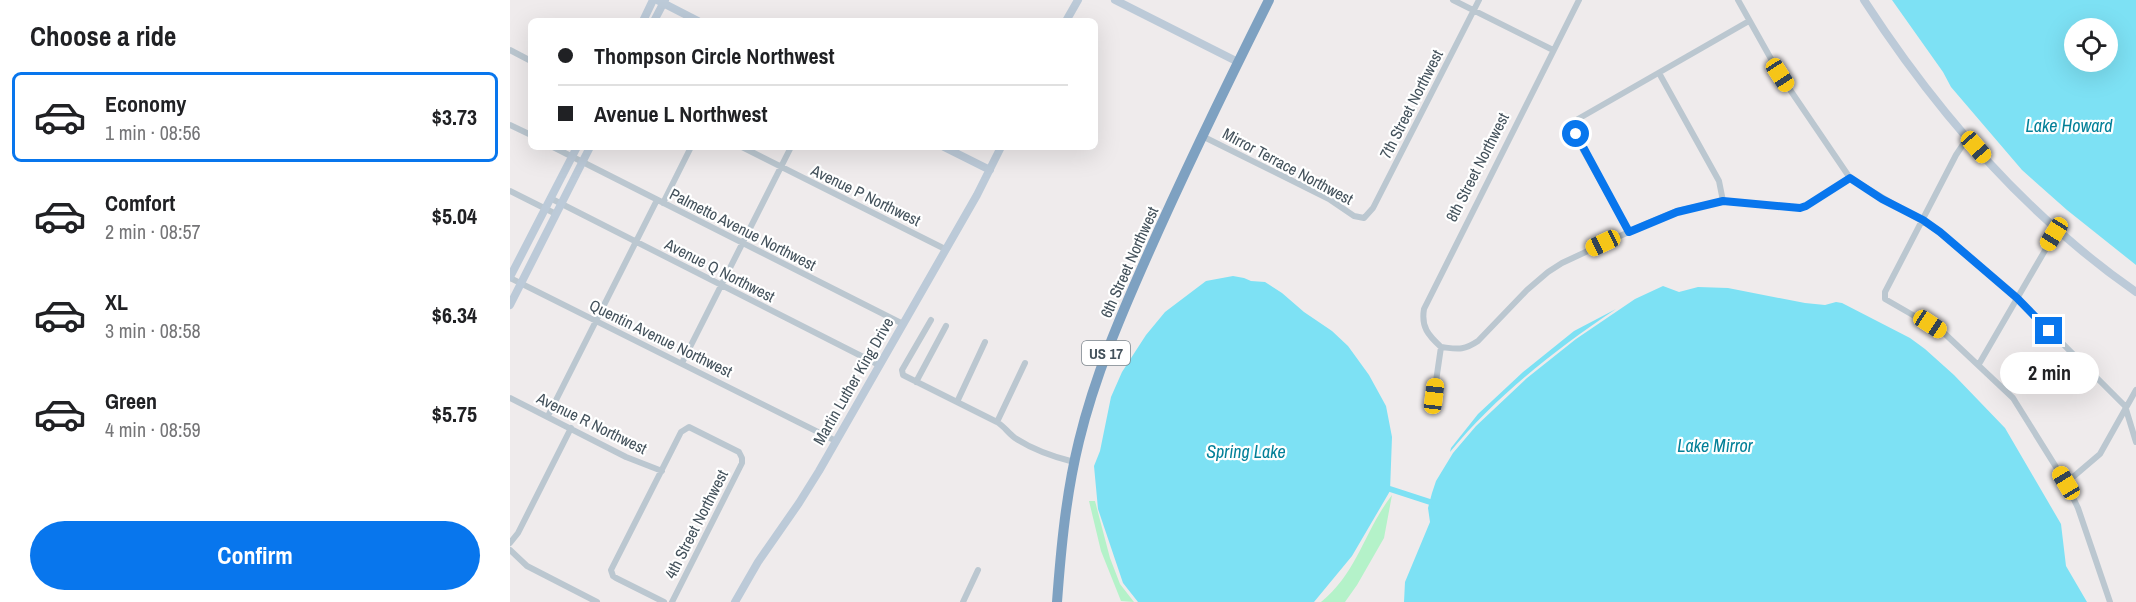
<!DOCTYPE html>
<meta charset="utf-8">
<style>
body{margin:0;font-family:"Archivo Narrow",sans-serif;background:#f2f2f2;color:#202124;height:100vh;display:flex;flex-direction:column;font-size:22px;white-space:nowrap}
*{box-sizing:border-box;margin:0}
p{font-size:20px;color:#757577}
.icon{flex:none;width:33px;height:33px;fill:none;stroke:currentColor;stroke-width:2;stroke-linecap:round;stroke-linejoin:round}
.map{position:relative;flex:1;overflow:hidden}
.drawer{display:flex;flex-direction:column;background:#fff;width:510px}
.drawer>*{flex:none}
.banner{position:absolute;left:18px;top:18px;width:570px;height:132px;border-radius:9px;box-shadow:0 6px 24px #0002;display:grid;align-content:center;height:132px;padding:0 30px;background:#fff}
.buttons{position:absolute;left:1554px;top:18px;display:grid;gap:12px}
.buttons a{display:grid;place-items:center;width:54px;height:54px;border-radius:50%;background:#fff;box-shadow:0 6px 24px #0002;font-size:30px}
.end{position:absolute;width:27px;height:27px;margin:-14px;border:8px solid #0876ed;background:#fff;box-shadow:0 0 0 3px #fff}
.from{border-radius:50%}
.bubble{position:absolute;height:42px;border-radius:21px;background:#fff;box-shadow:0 6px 24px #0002;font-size:20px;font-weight:700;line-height:42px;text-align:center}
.car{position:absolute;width:18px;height:36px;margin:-18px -9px;border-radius:8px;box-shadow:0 0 4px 2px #0007;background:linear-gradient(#f5c518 24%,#345 0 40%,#f5c518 0 76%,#345 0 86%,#f5c518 0)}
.banner b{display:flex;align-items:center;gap:21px;height:57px;font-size:22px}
.banner b+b{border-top:2px solid #e0e0e0}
.banner i{width:15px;height:15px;background:#202124}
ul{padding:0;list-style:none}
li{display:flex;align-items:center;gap:18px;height:90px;margin:0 12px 9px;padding:0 18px;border:3px solid transparent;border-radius:9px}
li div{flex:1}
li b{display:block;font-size:22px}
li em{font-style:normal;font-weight:700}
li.current{border-color:#0876ed}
li>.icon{width:54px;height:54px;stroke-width:1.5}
h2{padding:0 30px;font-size:27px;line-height:72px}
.button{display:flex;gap:12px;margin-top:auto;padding:12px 30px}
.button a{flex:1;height:69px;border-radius:36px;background:#0876ed;color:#fff;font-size:24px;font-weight:700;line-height:69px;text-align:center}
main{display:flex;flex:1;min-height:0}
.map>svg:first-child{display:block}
</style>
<main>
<section class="drawer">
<h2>Choose a ride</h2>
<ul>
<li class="current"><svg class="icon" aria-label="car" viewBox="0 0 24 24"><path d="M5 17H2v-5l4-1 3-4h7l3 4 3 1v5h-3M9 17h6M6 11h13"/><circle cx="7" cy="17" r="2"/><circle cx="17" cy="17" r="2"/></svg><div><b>Economy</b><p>1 min · 08:56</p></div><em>$3.73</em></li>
<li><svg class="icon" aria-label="car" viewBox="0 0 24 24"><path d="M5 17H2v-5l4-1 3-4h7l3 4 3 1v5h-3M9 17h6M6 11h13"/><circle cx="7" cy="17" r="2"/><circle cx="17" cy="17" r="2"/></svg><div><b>Comfort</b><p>2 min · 08:57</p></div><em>$5.04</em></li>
<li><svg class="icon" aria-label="car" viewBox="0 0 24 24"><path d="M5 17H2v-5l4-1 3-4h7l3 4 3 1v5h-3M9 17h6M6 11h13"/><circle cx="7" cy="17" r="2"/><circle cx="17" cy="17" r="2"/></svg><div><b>XL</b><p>3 min · 08:58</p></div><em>$6.34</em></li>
<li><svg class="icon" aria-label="car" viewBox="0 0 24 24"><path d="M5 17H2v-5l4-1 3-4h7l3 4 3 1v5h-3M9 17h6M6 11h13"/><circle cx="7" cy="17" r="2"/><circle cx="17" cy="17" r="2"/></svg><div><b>Green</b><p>4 min · 08:59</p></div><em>$5.75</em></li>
</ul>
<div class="button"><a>Confirm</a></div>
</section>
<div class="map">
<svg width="1626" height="602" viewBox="0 0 1626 602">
<rect width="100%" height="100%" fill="#efebec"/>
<path fill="#b4f2c9" d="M 882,495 L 874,538 L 847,585 L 835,602 L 811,602 C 848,572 854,531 882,495 Z
M 579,501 L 585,501 L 600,558 L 610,584 L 624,602 L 611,601 L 591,551 Z"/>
<path fill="#7de1f4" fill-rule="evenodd" d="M 1382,0 L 1626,0 L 1626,265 L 1557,210 L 1512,170 L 1441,87 L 1433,72 ZM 1598,28 L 1598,62 L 1564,62 L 1564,28 Z
M 723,276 L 734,278 L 741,281 L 755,282 L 772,293 L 794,312 L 822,331 L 838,346 L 859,375 L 876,406 L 882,437 L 880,491 L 842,556 L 804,602 L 628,602 L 613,583 L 588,509 L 584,466 L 590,451 L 601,397 L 612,372 L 636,335 L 655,312 L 696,281 Z
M 1153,286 L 1169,292 L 1188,287 L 1218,288 L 1295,303 L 1315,305 L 1326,302 L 1332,303 L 1400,338 L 1415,349 L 1444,375 L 1495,428 L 1551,524 L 1556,566 L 1577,602 L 894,602 L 895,582 L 920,522 L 918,508 L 922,493 L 926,481 L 943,453 L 966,426 L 1017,378 L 1066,339 L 1125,299 Z
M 1106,309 C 1045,350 987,395 940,452 L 941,448 L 968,414 L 1013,372 L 1064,331 Z"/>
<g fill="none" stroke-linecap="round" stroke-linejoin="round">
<path stroke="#7de1f4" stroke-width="6" d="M 880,489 L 920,502"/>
<path stroke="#bbc7d0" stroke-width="6" d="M 943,0 L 1043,50
M 1228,0 L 1270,75 L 1340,178 L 1430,232 L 1507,298 L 1615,406 L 1626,442
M 0,50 L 21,61
M 1149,73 L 1209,181 L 1213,201
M 0,125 L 21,135
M 692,136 L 819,199 L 844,216 L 854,218 L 863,208 L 969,0
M 1458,137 L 1446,155 L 1375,292 L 1375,299 L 1434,333 L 1503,398 L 1556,483 L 1568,508 L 1600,602
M 43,147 L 393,324
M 232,147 L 435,249
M 0,191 L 46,214
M 40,198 L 369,365
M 153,203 L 181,147
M 1119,232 L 1068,141 L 1064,128 L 1068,119 L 1239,21
M 0,278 L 326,441
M 421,320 L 392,370 L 393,375 L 487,422 C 494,426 498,433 505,438 C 522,449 544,457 564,462
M 931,347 C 948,349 953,351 968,341 L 1017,290 L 1038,272 L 1052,263 L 1138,223 L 1167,211 L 1213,201 L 1290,208 L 1296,206 L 1340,178
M 931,347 C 918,335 911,327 914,309 L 1069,0
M 172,363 L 281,147
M 1469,364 L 1548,228
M 406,382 L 436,326
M 924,395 L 931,347
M 0,398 L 116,457 L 152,471
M 447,402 L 475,342
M 38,416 L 147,200
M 487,422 L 515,363
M 1556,483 L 1590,454 L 1626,390
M 0,543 L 8,533 L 61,428
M 0,550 L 17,566 L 87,602
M 154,602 L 106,578 L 103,576 L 101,570 L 171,432 L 179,427 L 229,452 L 232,458 L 232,463 L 162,602
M 453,602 L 468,570"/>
<path stroke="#bccad8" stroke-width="8" d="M 147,0 L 188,21
M 605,0 L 728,62
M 1354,0 C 1426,111 1517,216 1626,292
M 133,21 L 143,0
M 144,21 L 155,0
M 556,21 L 568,0
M 434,147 L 480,170
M 0,277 L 67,147
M 0,305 L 80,147
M 225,602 L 248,562 L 289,503 L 309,471 L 467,195 L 491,147"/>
<path stroke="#7ea1c1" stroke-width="10" d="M 547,602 C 551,548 556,494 569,441 C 585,375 611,315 638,254 C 676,168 717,84 759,0"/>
</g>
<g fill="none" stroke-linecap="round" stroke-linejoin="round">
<path stroke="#0876ed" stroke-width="8" d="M 1066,134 L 1119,232 L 1167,212 L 1213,201 L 1290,208 L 1296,206 L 1340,178 L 1372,199 L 1413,220 L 1430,232 L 1507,298 L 1539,331"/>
</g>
<g text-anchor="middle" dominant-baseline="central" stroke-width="4.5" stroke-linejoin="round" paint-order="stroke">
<rect fill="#fff" stroke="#7b858c" stroke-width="1.5" x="572" y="341" width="48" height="24" rx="4.5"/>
<g font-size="15" font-weight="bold" fill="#43515b">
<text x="596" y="353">US 17</text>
</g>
<g font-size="16" fill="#43515b" stroke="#fff">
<text transform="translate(901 104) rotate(-63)">7th Street Northwest</text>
<text transform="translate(778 166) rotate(28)">Mirror Terrace Northwest</text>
<text transform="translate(967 167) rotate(-63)">8th Street Northwest</text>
<text transform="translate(356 195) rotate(26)">Avenue P Northwest</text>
<text transform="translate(233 229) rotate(27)">Palmetto Avenue Northwest</text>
<text transform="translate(619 262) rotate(-66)">6th Street Northwest</text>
<text transform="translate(210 270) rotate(27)">Avenue Q Northwest</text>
<text transform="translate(151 338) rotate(26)">Quentin Avenue Northwest</text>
<text transform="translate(343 381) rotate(-60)">Martin Luther King Drive</text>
<text transform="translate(82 423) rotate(26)">Avenue R Northwest</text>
<text transform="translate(186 524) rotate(-63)">4th Street Northwest</text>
</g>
<g font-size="18" font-style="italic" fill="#038098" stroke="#fff">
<text x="1559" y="125">Lake Howard</text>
<text x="1205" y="445">Lake Mirror</text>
<text x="736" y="451">Spring Lake</text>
</g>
</g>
</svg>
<div class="buttons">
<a><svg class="icon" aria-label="locate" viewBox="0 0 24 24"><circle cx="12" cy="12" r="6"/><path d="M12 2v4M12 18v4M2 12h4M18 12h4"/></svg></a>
</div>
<i class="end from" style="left:1066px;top:134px"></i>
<i class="end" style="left:1539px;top:331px"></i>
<div class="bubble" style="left:1490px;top:352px;width:99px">2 min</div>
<i class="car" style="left:1270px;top:75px;rotate:147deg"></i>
<i class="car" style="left:1466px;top:147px;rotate:139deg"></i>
<i class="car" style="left:1544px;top:234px;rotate:212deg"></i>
<i class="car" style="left:1093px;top:243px;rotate:245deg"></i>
<i class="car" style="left:1420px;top:324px;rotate:123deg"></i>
<i class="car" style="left:924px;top:396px;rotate:7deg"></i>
<i class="car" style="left:1556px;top:483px;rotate:329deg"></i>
<div class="banner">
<b><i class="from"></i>Thompson Circle Northwest</b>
<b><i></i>Avenue L Northwest</b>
</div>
</div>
</main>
